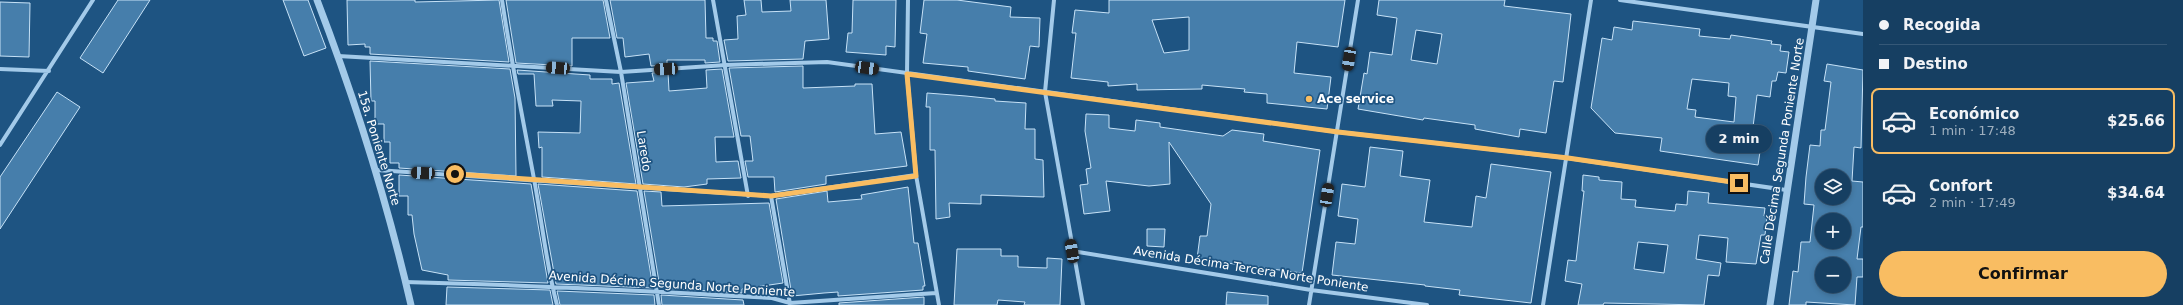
<!DOCTYPE html>
<html lang="es">
<meta charset="utf-8">
<style>
body{margin:0;font-family:"DejaVu Sans",sans-serif;background:#1f4668;color:#f1f3f6;height:100vh;display:flex;flex-direction:column;font-size:15px;white-space:nowrap}
*{box-sizing:border-box;margin:0}
p{font-size:13px;color:#9eafbe}
.icon{flex:none;width:22px;height:22px;fill:none;stroke:currentColor;stroke-width:2;stroke-linecap:round;stroke-linejoin:round}
.map{position:relative;flex:1;overflow:hidden}
.drawer{display:flex;flex-direction:column;background:#163f62;width:320px}
.drawer>*{flex:none}
.hud{display:grid;align-content:center;height:88px;padding:0 16px;background:#163f62}
.buttons{position:absolute;left:1815px;top:169px;display:grid;gap:8px}
.buttons a{display:grid;place-items:center;width:36px;height:36px;border-radius:50%;background:#163f62;box-shadow:0 2px 6px #0003,0 0 0 1px #355877;font-size:20px}
.end{position:absolute;width:18px;height:18px;margin:-9px;border:5px solid #f9bd62;background:#111;box-shadow:0 0 0 2px #111}
.from{border-radius:50%}
.bubble{position:absolute;height:28px;border-radius:14px;background:#163f62;box-shadow:0 2px 6px #0003,0 0 0 1px #355877;font-size:13px;font-weight:800;line-height:28px;text-align:center}
.car{position:absolute;width:12px;height:24px;margin:-12px -6px;border-radius:5px;box-shadow:0 0 3px 1px #0007;background:linear-gradient(#222 24%,#8ab4d8 0 40%,#222 0 76%,#8ab4d8 0 86%,#222 0)}
.hud b{display:flex;align-items:center;gap:14px;height:38px;font-size:15px}
.hud b+b{border-top:1px solid #355877}
.hud i{width:10px;height:10px;background:#f1f3f6}
ul{padding:0;list-style:none}
li{display:flex;align-items:center;gap:12px;height:66px;margin:0 8px 6px;padding:0 8px;border:2px solid transparent;border-radius:8px}
li div{flex:1}
li b{display:block;font-size:15px}
li em{font-style:normal;font-weight:800}
li.on{border-color:#f9bd62}
li>.icon{width:36px;height:36px;stroke-width:1.5}
.primary-button{display:flex;gap:8px;margin-top:auto;padding:8px 16px}
.primary-button a{flex:1;height:46px;border-radius:24px;background:#f9bd62;color:#111;font-size:16px;font-weight:800;line-height:46px;text-align:center}
main{display:flex;flex:1;min-height:0}
.map>svg:first-child{display:block}
</style>
<main>
<div class="map">
<svg width="1863" height="305" viewBox="0 0 1863 305">
<rect width="100%" height="100%" fill="#1e5482"/>
<path fill="#467eab" stroke="#c7e2f7" fill-rule="evenodd" d="M 118,0 L 150,0 L 103,73 L 80,58 Z
M 283,0 L 308,0 L 326,48 L 304,56 Z
M 347,0 L 415,0 L 415,2 L 499,0 L 509,62 L 370,54 L 370,47 L 365,47 L 365,44 L 348,45 Z
M 506,0 L 603,0 L 610,38 L 572,38 L 572,66 L 516,63 Z
M 610,0 L 705,0 L 706,38 L 713,38 L 713,41 L 717,41 L 720,62 L 705,63 L 705,60 L 667,60 L 667,65 L 651,66 L 649,54 L 625,57 L 623,38 L 617,38 Z
M 744,0 L 761,0 L 762,12 L 791,11 L 790,0 L 826,0 L 829,39 L 805,41 L 803,59 L 728,61 L 724,40 L 738,39 L 737,16 L 746,15 Z
M 853,0 L 896,0 L 895,47 L 886,46 L 886,55 L 846,52 L 848,33 L 852,33 Z
M 924,0 L 957,0 L 1011,7 L 1010,17 L 1040,18 L 1039,47 L 1030,46 L 1025,79 L 968,71 L 968,67 L 923,63 L 927,34 L 920,33 Z
M 1109,0 L 1345,0 L 1338,47 L 1297,42 L 1294,73 L 1331,77 L 1327,109 L 1267,103 L 1267,94 L 1244,92 L 1245,89 L 1202,85 L 1202,89 L 1137,90 L 1137,84 L 1108,86 L 1108,82 L 1071,78 L 1076,33 L 1072,33 L 1075,10 L 1109,13 ZM 1189,17 L 1189,50 L 1164,53 L 1152,20 Z
M 1379,0 L 1505,0 L 1504,6 L 1571,14 L 1563,82 L 1554,81 L 1546,133 L 1520,129 L 1519,137 L 1475,129 L 1475,125 L 1424,118 L 1423,120 L 1358,109 L 1364,73 L 1367,74 L 1370,52 L 1392,55 L 1397,18 L 1377,15 ZM 1416,30 L 1442,34 L 1437,64 L 1411,60 Z
M 0,2 L 30,3 L 29,57 L 0,56 Z
M 1633,21 L 1700,29 L 1699,36 L 1730,39 L 1731,35 L 1772,41 L 1771,44 L 1781,45 L 1780,51 L 1789,52 L 1786,73 L 1778,72 L 1776,81 L 1772,81 L 1770,97 L 1757,95 L 1751,143 L 1761,145 L 1758,165 L 1660,151 L 1662,138 L 1615,133 L 1591,108 L 1602,38 L 1612,40 L 1614,27 L 1632,30 ZM 1692,79 L 1729,83 L 1728,96 L 1736,97 L 1734,122 L 1695,117 L 1696,110 L 1687,109 Z
M 370,61 L 510,69 L 515,98 L 516,176 L 399,168 L 399,163 L 390,163 L 390,142 L 384,142 L 384,124 L 375,124 L 375,101 L 371,101 Z
M 1827,64 L 1863,70 L 1861,148 L 1854,147 L 1852,181 L 1863,182 L 1863,227 L 1861,227 L 1857,259 L 1863,259 L 1863,277 L 1857,277 L 1855,305 L 1806,302 L 1806,305 L 1789,305 L 1793,271 L 1798,272 L 1801,242 L 1810,242 L 1814,205 L 1804,204 L 1806,177 L 1810,145 L 1820,146 L 1821,130 L 1825,130 L 1831,82 L 1824,81 ZM 1822,176 L 1844,176 L 1844,198 L 1822,198 ZM 1822,220 L 1844,220 L 1844,242 L 1822,242 ZM 1822,264 L 1844,264 L 1844,286 L 1822,286 Z
M 803,66 L 803,88 L 855,86 L 855,84 L 872,84 L 875,134 L 901,132 L 907,166 L 826,176 L 826,184 L 775,192 L 774,177 L 748,177 L 745,161 L 753,161 L 750,136 L 741,136 L 729,68 Z
M 722,69 L 734,137 L 715,137 L 716,162 L 738,161 L 741,178 L 707,179 L 707,184 L 684,187 L 643,184 L 626,83 L 654,81 L 652,73 L 668,72 L 669,91 L 707,88 L 706,70 Z
M 517,70 L 590,75 L 590,79 L 612,79 L 612,84 L 619,83 L 636,184 L 542,177 L 542,147 L 539,148 L 538,132 L 580,133 L 581,101 L 552,100 L 553,106 L 536,106 L 534,74 L 518,74 Z
M 57,92 L 80,107 L 0,229 L 0,177 Z
M 927,93 L 966,96 L 995,99 L 995,101 L 1026,103 L 1025,129 L 1035,129 L 1035,159 L 1043,160 L 1044,197 L 981,195 L 981,204 L 949,203 L 950,217 L 936,219 L 935,150 L 930,150 L 930,107 L 926,107 Z
M 1086,114 L 1109,115 L 1109,128 L 1135,131 L 1136,120 L 1160,123 L 1160,127 L 1223,136 L 1232,130 L 1264,134 L 1263,141 L 1320,150 L 1302,273 L 1197,259 L 1200,236 L 1207,236 L 1211,204 L 1169,142 L 1170,184 L 1149,186 L 1106,181 L 1110,211 L 1084,214 L 1080,185 L 1088,184 L 1086,169 L 1091,168 L 1085,131 Z
M 1370,147 L 1403,151 L 1400,176 L 1430,180 L 1424,222 L 1472,227 L 1476,196 L 1486,198 L 1491,164 L 1551,172 L 1531,303 L 1459,295 L 1460,290 L 1425,286 L 1425,285 L 1332,275 L 1336,242 L 1355,244 L 1358,219 L 1338,216 L 1342,184 L 1365,187 Z
M 399,175 L 531,184 L 548,283 L 448,280 L 448,275 L 422,270 L 414,234 L 412,215 L 408,215 L 408,196 L 399,196 Z
M 1583,175 L 1599,177 L 1599,180 L 1622,182 L 1621,199 L 1636,200 L 1635,207 L 1675,211 L 1676,204 L 1687,205 L 1688,191 L 1709,193 L 1708,203 L 1765,208 L 1764,216 L 1767,217 L 1765,235 L 1761,235 L 1756,264 L 1726,262 L 1728,238 L 1699,235 L 1696,259 L 1721,263 L 1719,276 L 1708,275 L 1704,305 L 1604,303 L 1603,305 L 1578,305 L 1582,284 L 1565,281 L 1568,260 L 1576,261 L 1584,191 L 1582,191 ZM 1638,242 L 1668,245 L 1664,273 L 1634,269 Z
M 538,184 L 637,191 L 653,288 L 556,284 Z
M 908,187 L 914,243 L 918,243 L 925,286 L 923,286 L 923,290 L 838,296 L 838,292 L 824,293 L 792,296 L 776,199 L 827,191 L 828,202 L 862,199 L 861,195 Z
M 644,191 L 661,192 L 662,206 L 769,203 L 783,283 L 742,289 L 742,293 L 660,288 Z
M 1147,229 L 1165,229 L 1164,247 L 1147,246 Z
M 957,249 L 1001,249 L 1001,256 L 1018,256 L 1018,267 L 1047,268 L 1047,258 L 1062,259 L 1060,305 L 1024,305 L 1025,302 L 998,300 L 997,305 L 954,305 Z
M 447,287 L 550,290 L 553,305 L 446,305 Z
M 557,291 L 654,295 L 655,305 L 560,305 Z
M 1227,292 L 1268,296 L 1268,305 L 1226,305 Z
M 661,295 L 743,300 L 744,305 L 662,305 Z
M 924,297 L 924,305 L 839,305 L 839,303 Z"/>
<g fill="none" stroke-linecap="round" stroke-linejoin="round">
<path stroke="#a3cae9" stroke-width="4" d="M 502,0 C 511,60 523,120 534,179 C 542,221 546,264 557,305
M 606,0 L 621,72 L 659,305
M 713,0 L 748,196
M 908,0 L 907,74 L 916,175 L 939,305
M 1054,0 L 1045,92 L 1083,305
M 1620,0 L 1863,34
M 338,56 L 621,72 L 726,65 L 827,62 L 1338,132 L 1567,158 L 1786,190
M 0,69 L 49,71
M 0,145 L 93,0
M 376,170 L 771,196 L 916,175
M 771,196 L 790,304
M 1072,251 L 1311,290 L 1427,305
M 405,282 C 528,285 650,291 772,298 L 790,303 L 936,293
M 1309,305 L 1358,0
M 1543,305 L 1591,0"/>
<path stroke="#a3cae9" stroke-width="7" d="M 317,0 C 355,99 387,201 411,305
M 1770,305 L 1816,0"/>
</g>
<g fill="none" stroke-linecap="round" stroke-linejoin="round">
<path stroke="#f9bd62" stroke-width="5" d="M 455,174 L 771,196 L 916,176 L 907,74 L 1338,132 L 1568,158 L 1739,183"/>
</g>
<circle fill="#f9bd62" stroke="#1e5482" stroke-width="1.5" cx="1309" cy="99" r="4"/>
<g text-anchor="middle" dominant-baseline="central" stroke-width="3.5" stroke-linejoin="round" paint-order="stroke">
<g font-size="12" font-weight="bold" fill="#fff" stroke="#1e5482" text-anchor="start">
<text x="1317" y="99">Ace service</text>
</g>
<g font-size="12" fill="#fff" stroke="#1e5482">
<text transform="translate(379 148) rotate(73)">15a. Poniente Norte</text>
<text transform="translate(644 151) rotate(81)">Laredo</text>
<text transform="translate(1782 151) rotate(-81)">Calle Décima Segunda Poniente Norte</text>
<text transform="translate(1251 269) rotate(9)">Avenida Décima Tercera Norte Poniente</text>
<text transform="translate(672 284) rotate(4)">Avenida Décima Segunda Norte Poniente</text>
</g>
</g>
</svg>
<div class="buttons">
<a><svg class="icon" aria-label="layers" viewBox="0 0 24 24"><path d="M12 4l9 5-9 5-9-5zM3 14l9 5 9-5"/></svg></a>
<a>+</a>
<a>−</a>
</div>
<i class="end from" style="left:455px;top:174px"></i>
<i class="end" style="left:1739px;top:183px"></i>
<div class="bubble" style="left:1706px;top:125px;width:66px">2 min</div>
<i class="car" style="left:1349px;top:59px;rotate:189deg"></i>
<i class="car" style="left:558px;top:68px;rotate:274deg"></i>
<i class="car" style="left:867px;top:68px;rotate:98deg"></i>
<i class="car" style="left:666px;top:69px;rotate:267deg"></i>
<i class="car" style="left:423px;top:173px;rotate:273deg"></i>
<i class="car" style="left:1327px;top:195px;rotate:9deg"></i>
<i class="car" style="left:1072px;top:251px;rotate:350deg"></i>
</div>
<section class="drawer">
<div class="hud">
<b><i class="from"></i>Recogida</b>
<b><i></i>Destino</b>
</div>
<ul>
<li class="on"><svg class="icon" aria-label="car" viewBox="0 0 24 24"><path d="M5 17H2v-5l4-1 3-4h7l3 4 3 1v5h-3M9 17h6M6 11h13"/><circle cx="7" cy="17" r="2"/><circle cx="17" cy="17" r="2"/></svg><div><b>Económico</b><p>1 min · 17:48</p></div><em>$25.66</em></li>
<li><svg class="icon" aria-label="car" viewBox="0 0 24 24"><path d="M5 17H2v-5l4-1 3-4h7l3 4 3 1v5h-3M9 17h6M6 11h13"/><circle cx="7" cy="17" r="2"/><circle cx="17" cy="17" r="2"/></svg><div><b>Confort</b><p>2 min · 17:49</p></div><em>$34.64</em></li>
</ul>
<div class="primary-button"><a>Confirmar</a></div>
</section>
</main>
